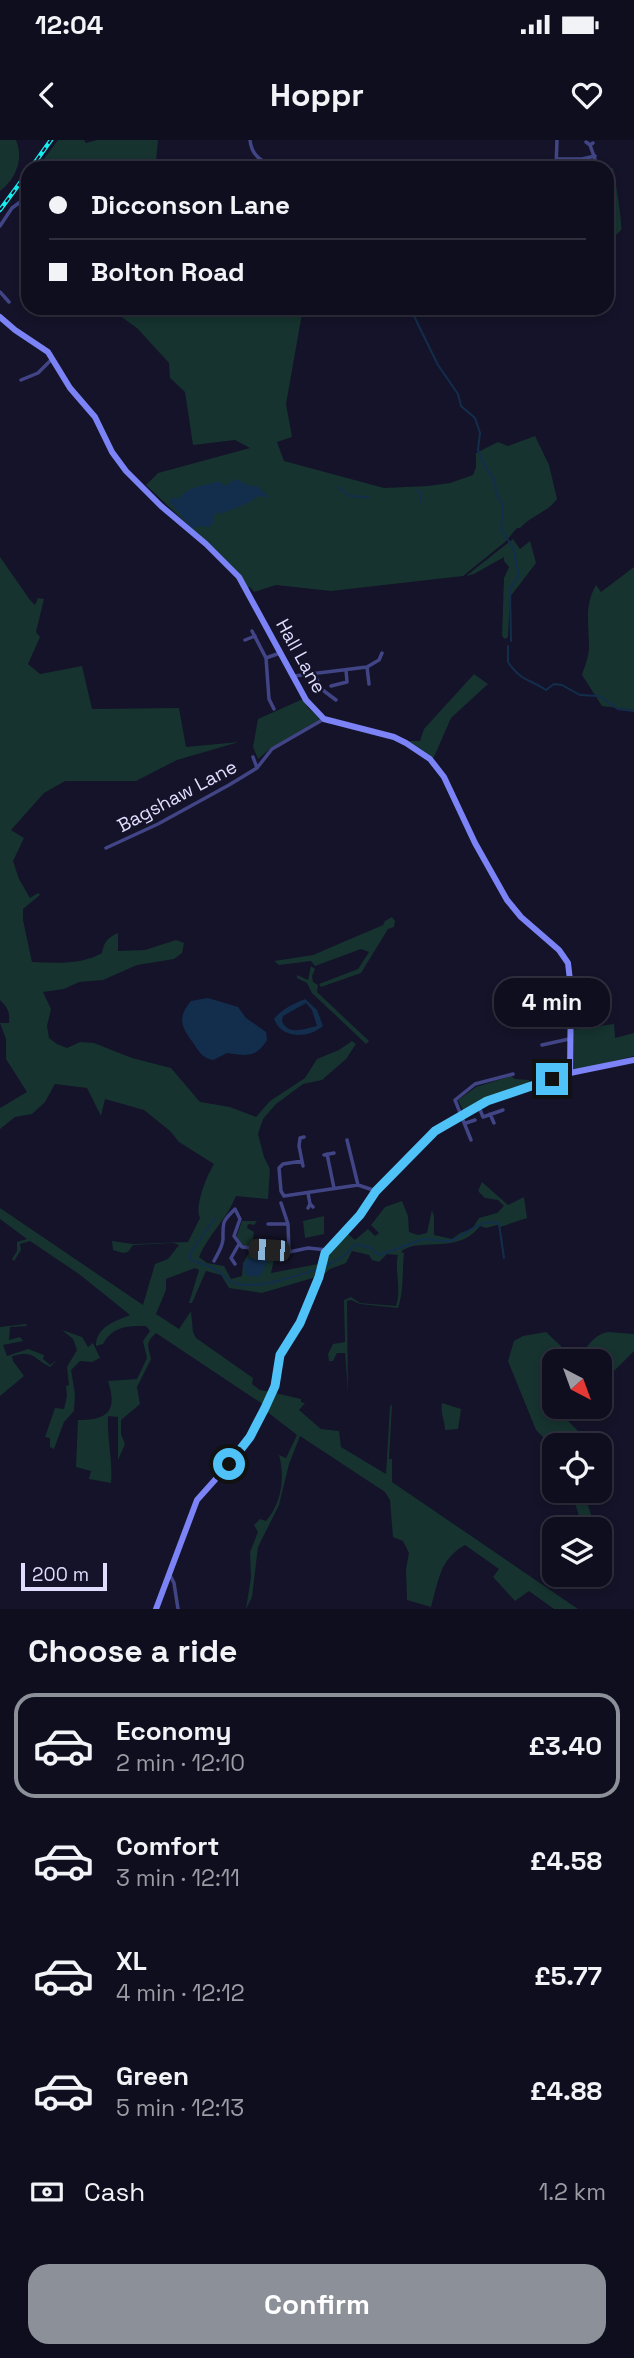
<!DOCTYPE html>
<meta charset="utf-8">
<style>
body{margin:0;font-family:"Space Grotesk",sans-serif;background:#181728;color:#f1f3f6;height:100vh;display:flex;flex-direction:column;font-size:26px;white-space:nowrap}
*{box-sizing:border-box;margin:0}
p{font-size:23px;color:#9b9ca4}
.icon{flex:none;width:38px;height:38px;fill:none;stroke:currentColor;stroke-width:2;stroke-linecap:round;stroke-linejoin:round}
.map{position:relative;height:1469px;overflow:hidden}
.sheet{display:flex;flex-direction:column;background:#0f0e1f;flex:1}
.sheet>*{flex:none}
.banner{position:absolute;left:21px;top:21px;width:593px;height:154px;border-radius:21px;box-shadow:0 4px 10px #0003,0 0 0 2px #2f2e3d;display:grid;align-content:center;height:154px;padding:0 28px;background:#0f0e1f}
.needle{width:46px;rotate:139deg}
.fabs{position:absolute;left:542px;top:1209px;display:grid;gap:14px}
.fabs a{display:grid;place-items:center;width:70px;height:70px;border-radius:14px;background:#0f0e1f;box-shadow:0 4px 10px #0003,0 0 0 2px #2f2e3d;font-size:35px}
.scale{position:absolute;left:21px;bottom:18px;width:86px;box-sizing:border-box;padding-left:7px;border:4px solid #deddfd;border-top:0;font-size:19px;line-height:24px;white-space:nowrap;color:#deddfd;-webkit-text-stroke:5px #141329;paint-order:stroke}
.end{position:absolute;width:32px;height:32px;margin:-16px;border:9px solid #4fc3f7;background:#111;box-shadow:0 0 0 4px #111}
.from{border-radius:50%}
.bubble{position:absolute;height:49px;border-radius:21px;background:#0f0e1f;box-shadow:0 4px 10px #0003,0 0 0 2px #2f2e3d;font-size:23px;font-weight:600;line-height:49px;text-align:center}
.car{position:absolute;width:21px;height:42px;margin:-21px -10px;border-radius:9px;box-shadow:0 0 5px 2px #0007;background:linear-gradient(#222 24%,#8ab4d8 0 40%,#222 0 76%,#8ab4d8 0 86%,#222 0)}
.banner b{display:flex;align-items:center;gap:24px;height:66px;font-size:26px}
.banner b+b{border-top:2px solid #2f2e3d}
.banner i{width:18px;height:18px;background:#f1f3f6}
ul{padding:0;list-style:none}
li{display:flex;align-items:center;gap:21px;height:105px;margin:0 14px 10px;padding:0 14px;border:4px solid transparent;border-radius:21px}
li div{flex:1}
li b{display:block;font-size:26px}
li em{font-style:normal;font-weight:600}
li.on{border-color:#8c9099}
li>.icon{width:63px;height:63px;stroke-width:1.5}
h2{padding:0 28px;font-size:32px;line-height:84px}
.pay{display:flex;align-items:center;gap:18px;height:77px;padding:0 28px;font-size:26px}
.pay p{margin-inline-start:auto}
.button{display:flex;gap:14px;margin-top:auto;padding:14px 28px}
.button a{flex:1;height:80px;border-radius:21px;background:#8c9099;color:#fff;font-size:28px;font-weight:600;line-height:80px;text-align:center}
.status{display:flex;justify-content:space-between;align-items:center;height:49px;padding:0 35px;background:#0f0e1f;direction:ltr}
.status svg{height:19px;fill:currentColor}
header{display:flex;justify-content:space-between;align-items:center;height:91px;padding:0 28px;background:#0f0e1f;font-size:32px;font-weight:600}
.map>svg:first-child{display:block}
</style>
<div class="status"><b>12:04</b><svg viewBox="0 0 49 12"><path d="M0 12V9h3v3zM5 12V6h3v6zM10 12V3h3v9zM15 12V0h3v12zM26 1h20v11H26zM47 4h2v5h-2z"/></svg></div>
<header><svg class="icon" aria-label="back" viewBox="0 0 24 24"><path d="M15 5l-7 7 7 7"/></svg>Hoppr<svg class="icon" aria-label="heart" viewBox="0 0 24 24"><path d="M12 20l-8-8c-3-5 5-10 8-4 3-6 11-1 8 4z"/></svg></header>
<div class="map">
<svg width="634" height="1469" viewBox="0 0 634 1469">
<rect width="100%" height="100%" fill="#141329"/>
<path fill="#16332f" d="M 0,0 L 16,0 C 24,19 16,39 0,51 Z
M 58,0 L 84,0 L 86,3 L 97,0 L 158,0 L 156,21 L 129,28 L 37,28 Z
M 613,28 C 615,36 623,86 621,90 C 618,94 611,98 607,101 L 607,29 Z
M 109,168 L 303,168 L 286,264 L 292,297 L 277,302 L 284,321 L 384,348 L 428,346 L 450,343 L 473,335 L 476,327 L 476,313 L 498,302 L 508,306 L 535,296 L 549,325 L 557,359 C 548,372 532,375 520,388 L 517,388 L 505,402 L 463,436 L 331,451 L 276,445 L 254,452 L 250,447 L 248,448 L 224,419 L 146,345 L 158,333 L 250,308 L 235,300 L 193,305 L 185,252 L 170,238 L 169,223 L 137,188 Z
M 513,399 L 520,409 L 530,401 L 536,423 L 510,457 L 508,497 L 505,499 L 502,496 L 504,438 L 509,427 L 504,421 L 504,417 L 474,434 L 466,436 Z
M 0,417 L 30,460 L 35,465 L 38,458 L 44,459 L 36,492 L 40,497 L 28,524 L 40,534 L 82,526 L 92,569 L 179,568 L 186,607 L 239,602 L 177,620 L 136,641 L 65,641 L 44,653 L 11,690 L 24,698 L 13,721 L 19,739 L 30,758 L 38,753 L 40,755 L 23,769 L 23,780 L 32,822 C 56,823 81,825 102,813 C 104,802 107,798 118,793 L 118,811 L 145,810 L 176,800 L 184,803 L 182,813 L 174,819 L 137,825 L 103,840 L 79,842 L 64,849 L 43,852 L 51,869 L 47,886 L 49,898 L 57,904 L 67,908 L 80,902 L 94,903 L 132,918 L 171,928 L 200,962 L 230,967 L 256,977 L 270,961 L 305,938 L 317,919 L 339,910 L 352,901 L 356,904 L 346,919 L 322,940 L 303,944 L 276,964 L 263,979 L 258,994 L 264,1017 L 270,1029 L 268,1059 L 236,1056 C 227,1079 208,1095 199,1117 L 207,1123 L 224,1126 L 231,1139 L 242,1136 L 243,1123 L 251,1110 L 285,1113 L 286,1119 L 274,1120 L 271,1133 L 318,1124 L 316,1137 L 262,1153 L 229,1148 L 221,1135 L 206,1131 L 192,1163 L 189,1163 L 199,1130 L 195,1128 L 166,1139 L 166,1150 L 156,1174 L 179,1189 L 191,1171 L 193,1192 L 196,1198 L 253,1238 L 252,1244 L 260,1250 L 270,1252 L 264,1265 L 156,1193 C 145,1203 148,1206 151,1219 L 137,1247 L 140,1264 L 121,1280 L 121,1294 L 125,1304 L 118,1320 L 118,1277 L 108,1276 C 107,1299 113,1321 111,1343 L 89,1339 L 91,1331 L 76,1327 L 78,1280 C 107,1280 118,1272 108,1241 L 137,1239 L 147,1218 L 143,1201 L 150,1191 L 146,1186 C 127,1186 113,1186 103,1204 L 96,1206 C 96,1187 115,1181 130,1175 L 79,1134 L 30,1101 L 20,1104 L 21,1110 L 14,1121 L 12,1119 L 17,1111 L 17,1102 L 27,1099 L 0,1079 L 0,1068 L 143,1165 L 155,1124 L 168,1119 L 179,1105 L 173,1103 L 133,1105 L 128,1112 L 123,1113 L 113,1110 L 112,1101 L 133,1104 L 188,1102 L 200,1078 C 194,1067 207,1035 214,1024 L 179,1002 L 170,991 L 144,970 L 105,959 L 101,976 L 87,948 L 55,944 L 45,962 L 32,974 L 15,977 L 0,989 L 0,968 L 27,952 L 6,919 L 6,899 L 0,883 L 9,883 C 10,872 8,868 0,860 Z
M 634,427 L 634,570 L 602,566 L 582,535 C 585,526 589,516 589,507 C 589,483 584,466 596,445 L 601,452 Z
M 474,534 L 488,544 L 451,578 L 434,617 L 432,619 L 421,609 L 407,601 L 420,601 L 424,589 Z
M 303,559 L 308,568 L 321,579 L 271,608 L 258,619 L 253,607 L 258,579 Z
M 392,777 L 395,781 L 394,787 L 388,789 L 361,833 L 321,847 L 319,844 L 358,829 L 369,812 L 361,809 L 315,826 L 311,821 L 279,825 L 274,821 L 313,815 L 383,785 L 385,781 Z
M 311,826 L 315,829 L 312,836 L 313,842 L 318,845 L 317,852 L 369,901 L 366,904 L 312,853 L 307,843 L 297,838 L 297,835 L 308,840 Z
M 614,884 L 615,898 L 634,893 L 634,916 L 572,931 L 572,890 Z
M 511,936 L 515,939 L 529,940 L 530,943 L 491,957 L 464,972 L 458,960 L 476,947 Z
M 482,1042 L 508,1065 L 524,1057 L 527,1078 L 500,1087 L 497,1085 L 486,1088 L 480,1086 C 457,1116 418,1096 401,1112 L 404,1113 C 402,1131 404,1151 398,1168 L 360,1164 L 351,1160 L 347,1161 L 348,1253 L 345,1213 L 337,1213 L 333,1221 L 329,1221 L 328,1214 L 333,1204 L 345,1202 L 344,1160 L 351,1157 L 360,1163 L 396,1166 C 402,1150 394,1129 398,1115 L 387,1114 L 379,1122 L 372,1120 L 369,1115 L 352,1111 L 346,1123 L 330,1129 L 322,1136 C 325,1114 331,1109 347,1093 L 355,1100 L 368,1089 L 375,1096 L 379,1093 L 371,1085 L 385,1067 L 402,1061 L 408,1076 L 409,1092 L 418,1095 L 427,1093 L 432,1070 L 434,1076 L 434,1095 L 452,1099 L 460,1093 L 472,1089 L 479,1078 L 497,1073 L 504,1066 L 498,1060 L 485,1058 L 478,1051 Z
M 324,1076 L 324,1094 L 305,1098 L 303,1081 Z
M 242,1081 L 257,1081 L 254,1085 L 248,1084 L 247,1088 L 254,1092 L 252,1105 L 248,1108 L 244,1108 L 236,1098 Z
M 26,1184 L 27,1186 L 10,1187 L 9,1200 L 20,1197 L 23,1201 L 3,1205 L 7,1216 L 28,1209 L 44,1215 L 43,1219 L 50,1225 L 57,1220 L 50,1227 C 33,1218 34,1210 12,1216 L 13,1221 L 24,1236 L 0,1256 L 0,1187 Z
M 62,1190 L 82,1197 L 88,1207 L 93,1203 L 100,1218 L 92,1222 L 80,1221 L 71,1230 L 75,1254 L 74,1271 L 64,1282 L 54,1309 L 50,1307 L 50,1298 L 45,1297 L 55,1268 L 64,1269 L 67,1256 L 66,1246 L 69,1245 L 67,1227 L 77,1210 L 73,1199 Z
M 546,1192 L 561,1206 L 561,1220 L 555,1222 L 555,1267 L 567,1267 L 565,1278 L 592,1305 L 555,1306 L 555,1316 L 542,1296 L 536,1290 L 508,1221 L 514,1201 L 523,1196 Z
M 608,1192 L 634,1194 L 634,1211 L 607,1238 L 600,1237 L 600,1222 L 577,1221 C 586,1209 592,1195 608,1192 Z
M 275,1253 L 301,1259 L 301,1262 L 305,1263 L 299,1270 L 321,1289 L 339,1291 L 341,1307 L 386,1334 L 390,1266 L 392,1265 L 389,1319 L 392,1319 L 392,1342 L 578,1469 L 554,1469 L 529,1451 L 515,1461 L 493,1437 L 499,1429 L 465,1405 C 439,1420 439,1440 431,1467 L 407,1460 L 406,1429 L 409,1413 L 403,1401 L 393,1397 L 390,1360 L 385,1352 L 300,1296 L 289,1324 L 279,1365 L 258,1407 L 252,1457 L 246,1469 L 251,1437 L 250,1412 L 258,1392 L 254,1385 L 260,1379 L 266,1381 C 282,1362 285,1337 279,1315 L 286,1318 L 297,1295 L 266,1271 Z
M 442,1263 L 461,1269 L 458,1289 L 445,1290 C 445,1280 440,1274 442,1263 Z
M 571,1351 L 598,1351 L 595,1357 L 587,1363 L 596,1389 L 589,1389 L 584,1378 L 580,1379 Z"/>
<path fill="#132e4d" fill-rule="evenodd" d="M 236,339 L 249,346 L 257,346 L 270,358 L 258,356 C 247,366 234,368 220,374 L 217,372 L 213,377 L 213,383 L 208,388 L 204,386 L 192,388 L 169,361 L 173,357 L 176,359 L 180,358 C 187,346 206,346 219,341 L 225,346 Z
M 208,858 L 238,867 L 246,878 L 266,892 L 267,900 C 256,918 246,916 227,913 L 213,920 C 204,918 201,915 196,907 C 185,891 174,881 191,861 Z
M 305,859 L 317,870 L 323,886 C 307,899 282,899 274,879 C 282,869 293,864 305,859 ZM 306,863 L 312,870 L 317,886 C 304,889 288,896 282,881 L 283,876 Z
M 261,1115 L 268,1120 L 262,1133 L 257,1137 L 245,1135 L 244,1123 L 248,1119 Z"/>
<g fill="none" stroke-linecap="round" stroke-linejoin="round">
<path stroke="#132e4d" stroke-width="2" d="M 410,168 L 438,225 L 458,254 L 461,266 L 475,278 L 480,293 L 478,310 L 484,324 L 495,342 L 496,354 L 503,365 L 501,389 L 513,408 L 519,435 L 510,449 L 511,501
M 338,347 L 350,356 L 368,357
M 417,350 L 421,353 L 421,362
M 508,506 L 508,522 C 522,542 528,538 546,550 L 554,544 L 562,545 L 580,555 L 599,556 L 618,569 L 634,571
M 215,1078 L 191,1112 L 190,1119 C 199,1124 212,1126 220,1132 C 225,1137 230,1143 237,1144 C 260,1149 296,1136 318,1129
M 325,1127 L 342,1117 L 356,1104 L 371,1108 L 378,1115 C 393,1111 406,1105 420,1100 C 431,1097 444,1104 453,1100 C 468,1093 483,1077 499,1084 L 504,1118"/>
<path stroke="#414585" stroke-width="3.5" d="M 250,0 C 252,20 267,24 285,28
M 586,2 L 590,5 L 593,3
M 590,5 L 595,19
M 557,19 L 582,19 L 595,16
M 556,28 L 557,0
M 0,86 L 12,68 L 23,60
M 0,152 L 9,162
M 21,240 L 38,233 L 51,220
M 252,491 L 266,518 L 269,559 L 274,569
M 245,500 L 255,496
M 266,518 L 280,513
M 367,527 L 369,544
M 315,533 L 320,548 L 336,560
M 294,536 L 367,527 L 379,520 L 382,513
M 331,546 L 347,542 L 346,530
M 253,617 L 257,628
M 106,708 L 158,684 L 229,645 L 257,628 L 272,609 L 324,579
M 542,905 L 569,899
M 479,967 L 483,977 L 503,970
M 490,974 L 494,983
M 466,983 L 475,980
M 347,1000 L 358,1045
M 471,1000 L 455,960 L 475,944 L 513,934
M 327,1014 L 334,1048
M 324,1015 L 334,1013
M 302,1021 L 283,1024 L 279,1028 L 281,1051 L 284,1056 L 358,1045 L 376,1051
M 303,1026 L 299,1006 L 300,998 L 304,997
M 308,1053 L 310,1064
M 281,1063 L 288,1084 L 289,1112
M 308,1068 L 310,1064 L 313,1067
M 268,1084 L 288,1084
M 214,1121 C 217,1115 223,1106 223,1099 C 223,1081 222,1082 235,1069 L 240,1079 L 234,1096 L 242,1107 L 289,1112 L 308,1108 L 327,1110
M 235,1124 L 231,1118 L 239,1104
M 170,1435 L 174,1443 L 178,1469"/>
<path stroke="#7b83f6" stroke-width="6" d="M 0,177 L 15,190 L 48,212 L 70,248 L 95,277 L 112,312 L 126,331 L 161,366 L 206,404 L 239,437 L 306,560 L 324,579 L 394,597 L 406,603 L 430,619 L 444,637 L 475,703 L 507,760 L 521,777 L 559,810 L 568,823 L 571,849 L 570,933
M 156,1469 L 197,1360 L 239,1313 L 261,1277 L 275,1246 L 280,1215 L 300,1183 L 319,1137 L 325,1113 L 360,1075 L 376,1051 L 435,991 L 485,962 L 570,933 L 634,920"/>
<defs>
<path id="rail" d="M 31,28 L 51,0
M 0,70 L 28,32"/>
</defs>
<use href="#rail" stroke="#16eef0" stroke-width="4.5"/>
<use href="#rail" stroke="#141329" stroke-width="2" stroke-dasharray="5" stroke-linecap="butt"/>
</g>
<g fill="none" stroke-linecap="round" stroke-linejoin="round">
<path stroke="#4fc3f7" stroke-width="9" d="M 229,1324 L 250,1297 L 265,1268 L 275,1246 L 280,1215 L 300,1183 L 319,1137 L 325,1113 L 360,1075 L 376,1051 L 435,991 L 487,961 L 552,939"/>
</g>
<g text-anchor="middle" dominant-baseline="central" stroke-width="5" stroke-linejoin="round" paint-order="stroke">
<g font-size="19" fill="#deddfd" stroke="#141329">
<text transform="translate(301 516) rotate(61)">Hall Lane</text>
<text transform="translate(177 656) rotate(-28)">Bagshaw Lane</text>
</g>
</g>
</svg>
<div class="fabs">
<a><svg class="needle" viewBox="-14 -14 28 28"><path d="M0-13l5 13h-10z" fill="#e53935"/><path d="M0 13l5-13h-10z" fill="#9b9ca4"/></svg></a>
<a><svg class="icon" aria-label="locate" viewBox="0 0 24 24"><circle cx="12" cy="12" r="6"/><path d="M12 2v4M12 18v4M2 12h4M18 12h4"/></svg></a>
<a><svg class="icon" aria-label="layers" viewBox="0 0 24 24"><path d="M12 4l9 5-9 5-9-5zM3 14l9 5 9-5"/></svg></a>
</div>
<div class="scale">200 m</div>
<i class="end from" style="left:229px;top:1324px"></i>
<i class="end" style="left:552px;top:939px"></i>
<div class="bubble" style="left:494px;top:838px;width:116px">4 min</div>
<i class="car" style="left:269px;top:1110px;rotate:274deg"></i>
<div class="banner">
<b><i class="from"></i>Dicconson Lane</b>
<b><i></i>Bolton Road</b>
</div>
</div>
<section class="sheet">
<h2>Choose a ride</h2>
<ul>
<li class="on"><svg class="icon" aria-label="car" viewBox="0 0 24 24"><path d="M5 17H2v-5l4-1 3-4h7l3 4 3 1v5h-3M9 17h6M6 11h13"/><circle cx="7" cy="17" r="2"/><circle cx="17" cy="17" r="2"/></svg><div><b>Economy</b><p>2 min · 12:10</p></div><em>£3.40</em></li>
<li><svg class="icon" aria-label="car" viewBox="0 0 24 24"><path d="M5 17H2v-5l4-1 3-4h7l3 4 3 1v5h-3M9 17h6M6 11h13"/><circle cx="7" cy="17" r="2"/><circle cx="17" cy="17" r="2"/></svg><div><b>Comfort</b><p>3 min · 12:11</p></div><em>£4.58</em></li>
<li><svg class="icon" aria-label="car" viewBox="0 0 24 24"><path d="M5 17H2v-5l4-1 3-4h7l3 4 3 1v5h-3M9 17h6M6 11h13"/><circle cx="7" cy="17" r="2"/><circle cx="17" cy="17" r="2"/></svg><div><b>XL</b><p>4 min · 12:12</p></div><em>£5.77</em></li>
<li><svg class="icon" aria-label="car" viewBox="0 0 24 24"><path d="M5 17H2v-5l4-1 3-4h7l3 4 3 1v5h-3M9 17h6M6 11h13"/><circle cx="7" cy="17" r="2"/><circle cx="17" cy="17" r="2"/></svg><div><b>Green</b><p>5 min · 12:13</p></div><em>£4.88</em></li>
</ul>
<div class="pay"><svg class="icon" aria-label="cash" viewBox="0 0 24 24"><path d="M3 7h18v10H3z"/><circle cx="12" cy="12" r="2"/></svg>Cash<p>1.2 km</p></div>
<div class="button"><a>Confirm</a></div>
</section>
